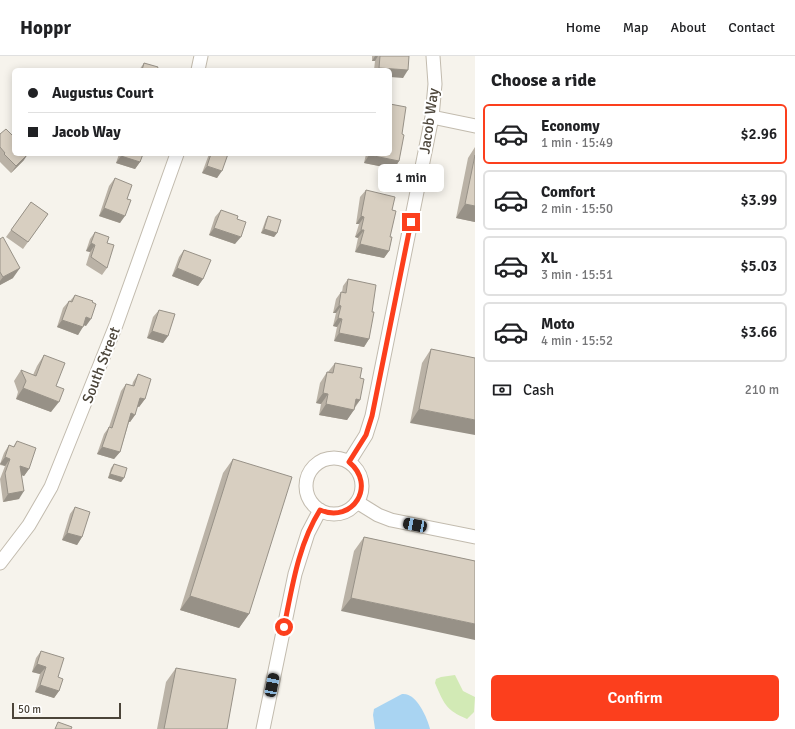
<!DOCTYPE html>
<meta charset="utf-8">
<style>
body{margin:0;font-family:Signika,sans-serif;background:#f6f6f6;color:#202124;height:100vh;display:flex;flex-direction:column;font-size:15px;white-space:nowrap}
*{box-sizing:border-box;margin:0}
p{font-size:13px;color:#757577}
.icon{flex:none;width:22px;height:22px;fill:none;stroke:currentColor;stroke-width:2;stroke-linecap:round;stroke-linejoin:round}
.map{position:relative;flex:1;overflow:hidden}
.side{display:flex;flex-direction:column;background:#fff;width:320px}
.side>*{flex:none}
.banner{position:absolute;left:12px;top:12px;width:380px;height:88px;border-radius:6px;box-shadow:0 2px 10px #0003;display:grid;align-content:center;height:88px;padding:0 16px;background:#fff}
.scale{position:absolute;left:12px;bottom:10px;width:109px;box-sizing:border-box;padding-left:4px;border:2px solid #4b4439;border-top:0;font-size:11px;line-height:14px;white-space:nowrap;color:#4b4439;-webkit-text-stroke:3px #fff;paint-order:stroke}
.end{position:absolute;width:18px;height:18px;margin:-9px;border:5px solid #fc3f1d;background:#fff;box-shadow:0 0 0 2px #fff}
.from{border-radius:50%}
.bubble{position:absolute;height:28px;border-radius:6px;background:#fff;box-shadow:0 2px 10px #0003;font-size:13px;font-weight:600;line-height:28px;text-align:center}
.car{position:absolute;width:12px;height:24px;margin:-12px -6px;border-radius:5px;box-shadow:0 0 3px 1px #0007;background:linear-gradient(#222 24%,#8ab4d8 0 40%,#222 0 76%,#8ab4d8 0 86%,#222 0)}
.banner b{display:flex;align-items:center;gap:14px;height:38px;font-size:15px}
.banner b+b{border-top:1px solid #e0e0e0}
.banner i{width:10px;height:10px;background:#202124}
ul{padding:0;list-style:none}
li{display:flex;align-items:center;gap:12px;height:60px;margin:0 8px 6px;padding:0 8px;border:2px solid #e0e0e0;border-radius:6px}
li div{flex:1}
li b{display:block;font-size:15px}
li em{font-style:normal;font-weight:600}
li.selected{border-color:#fc3f1d}
li>.icon{width:36px;height:36px;stroke-width:1.5}
h2{padding:0 16px;font-size:18px;line-height:48px}
.pay{display:flex;align-items:center;gap:10px;height:44px;padding:0 16px;font-size:15px}
.pay p{margin-inline-start:auto}
.action{display:flex;gap:8px;margin-top:auto;padding:8px 16px}
.action a{flex:1;height:46px;border-radius:6px;background:#fc3f1d;color:#fff;font-size:16px;font-weight:600;line-height:46px;text-align:center}
header{display:flex;align-items:center;gap:24px;box-sizing:border-box;height:56px;padding:0 20px;background:#fff;border-bottom:1px solid #e0e0e0}
header strong{font-size:19px}
nav{display:flex;gap:22px;margin-inline-start:auto;font-size:14px}
main{display:flex;flex:1;min-height:0}
.map>svg:first-child{display:block}
</style>
<header>
<strong>Hoppr</strong>
<nav><a>Home</a><a>Map</a><a>About</a><a>Contact</a></nav>
</header>
<main>
<div class="map">
<svg width="475" height="673" viewBox="0 0 475 673">
<rect width="100%" height="100%" fill="#f6f3ec"/>
<path fill="#d2eab5" d="M 455,619 L 463,635 L 475,641 L 474,656 L 467,663 C 446,654 444,648 435,627 L 436,623 L 441,621 Z"/>
<path fill="#a9d4f2" d="M 402,638 C 416,636 427,661 430,673 L 375,673 L 373,659 L 374,653 Z"/>
<g fill="none" stroke-linecap="round" stroke-linejoin="round">
<defs>
<path id="minor" d="M 198,14 L 201,0
M 432,61 L 475,70
M306 430a28 28 0 1 1 56 0a28 28 0 1 1-56 0Z
M 349,406 L 366,379 L 372,360 L 432,61 L 435,28 L 433,0
M 357,446 L 378,459 L 391,464 L 475,481
M 0,507 L 29,469 L 51,431 L 116,269 L 177,98
M 263,673 L 295,518 L 308,477 L 320,454"/>
</defs>
<use href="#minor" stroke="#c2bbae" stroke-width="15"/>
<use href="#minor" stroke="#fff" stroke-width="13"/>
</g>
<path fill="#bab2a6" d="M 372,0 L 409,0 L 403,22 L 390,14 L 374,14 L 375,5 L 372,5 Z
M 144,7 L 157,14 L 139,14 Z
M 0,78 L 24,104 L 11,117 L 0,106 Z
M 475,91 L 475,166 L 456,162 L 468,102 Z
M 119,98 L 143,98 L 140,106 L 135,113 L 116,107 Z
M 209,98 L 228,98 L 217,122 L 202,117 Z
M 366,98 L 390,98 L 399,105 L 394,113 L 364,107 Z
M 115,122 L 127,143 L 120,167 L 99,160 L 109,130 Z
M 366,134 L 392,154 L 389,195 L 384,202 L 355,196 L 358,182 L 355,181 L 359,168 L 356,168 L 360,141 Z
M 31,146 L 48,158 L 23,193 L 6,181 Z
M 221,154 L 237,163 L 235,188 L 209,179 L 215,161 Z
M 268,160 L 277,177 L 274,181 L 261,177 L 266,163 Z
M 95,176 L 107,212 L 102,219 L 86,209 L 90,196 L 86,195 L 90,183 Z
M 0,183 L 13,222 L 0,229 Z
M 184,194 L 203,223 L 198,230 L 172,220 L 179,201 Z
M 348,223 L 372,256 L 369,283 L 364,291 L 334,285 L 337,271 L 333,270 L 336,257 L 333,257 L 336,243 L 341,236 L 342,236 L 343,230 Z
M 75,239 L 86,270 L 83,269 L 78,279 L 57,271 L 63,252 L 69,245 L 70,245 Z
M 159,254 L 168,280 L 163,287 L 147,282 L 153,261 Z
M 431,293 L 475,302 L 410,367 L 422,307 Z
M 44,299 L 56,330 L 51,356 L 16,343 L 18,336 L 14,325 L 21,314 L 33,319 L 37,310 Z
M 335,307 L 360,322 L 360,344 L 347,364 L 319,359 L 321,348 L 316,347 L 320,327 L 327,316 L 328,316 Z
M 138,318 L 145,343 L 139,351 L 137,350 L 135,359 L 130,366 L 129,366 L 120,396 L 114,403 L 97,398 L 104,378 L 109,371 L 121,335 L 126,328 L 132,330 L 133,326 Z
M 17,385 L 29,413 L 24,420 L 22,419 L 19,443 L 3,446 L 0,423 L 5,410 L 0,409 L 0,408 L 4,397 L 9,389 L 13,391 Z
M 233,403 L 249,558 L 239,572 L 180,554 L 223,417 Z
M 114,408 L 124,422 L 121,426 L 108,422 L 111,412 Z
M 75,451 L 82,481 L 77,489 L 62,484 L 70,458 Z
M 364,481 L 475,505 L 341,555 L 354,495 Z
M 41,595 L 58,621 L 59,635 L 54,642 L 35,636 L 40,618 L 32,616 L 36,602 Z
M 176,612 L 227,673 L 157,673 L 166,626 Z"/>
<path fill="#979187" d="M 375,0 L 378,0 L 375,5 L 372,5 Z
M 379,12 L 408,14 L 403,22 L 390,21 L 390,14 L 377,14 Z
M 28,98 L 24,104 L 11,117 L 16,110 Z
M 369,99 L 399,105 L 394,113 L 364,107 Z
M 121,100 L 140,106 L 135,113 L 116,107 Z
M 207,110 L 222,115 L 217,122 L 202,117 Z
M 465,148 L 475,150 L 475,166 L 456,162 Z
M 104,152 L 125,160 L 120,167 L 99,160 Z
M 361,160 L 364,161 L 359,168 L 356,168 Z
M 214,172 L 241,181 L 235,188 L 209,179 Z
M 264,173 L 277,177 L 274,181 L 261,177 Z
M 361,174 L 364,174 L 358,182 L 355,181 Z
M 91,187 L 95,189 L 90,196 L 86,195 Z
M 360,188 L 389,195 L 384,202 L 355,196 Z
M 20,212 L 13,222 L 0,229 L 0,225 L 3,221 Z
M 177,212 L 203,223 L 198,230 L 172,220 Z
M 339,249 L 341,250 L 336,257 L 333,257 Z
M 86,261 L 91,263 L 86,270 L 81,268 Z
M 338,262 L 342,263 L 337,271 L 333,270 Z
M 62,264 L 83,271 L 78,279 L 57,271 Z
M 152,275 L 168,280 L 163,287 L 147,282 Z
M 339,277 L 369,283 L 364,291 L 334,285 Z
M 23,332 L 59,346 L 51,356 L 16,343 Z
M 323,337 L 328,338 L 321,348 L 316,347 Z
M 140,342 L 145,343 L 139,351 L 135,349 Z
M 356,343 L 360,344 L 353,353 L 354,354 L 347,364 L 319,359 L 326,348 Z
M 419,353 L 475,364 L 475,379 L 410,367 Z
M 131,357 L 135,359 L 130,366 L 126,365 Z
M 102,391 L 120,396 L 114,403 L 97,398 Z
M 5,401 L 10,403 L 5,410 L 0,408 Z
M 20,410 L 29,413 L 24,420 L 15,417 Z
M 110,418 L 124,422 L 121,426 L 108,422 Z
M 24,435 L 19,443 L 3,446 L 8,438 Z
M 67,477 L 82,481 L 77,489 L 62,484 Z
M 190,540 L 249,558 L 239,572 L 180,554 Z
M 351,542 L 475,568 L 475,584 L 341,555 Z
M 37,608 L 46,611 L 40,618 L 32,616 Z
M 40,629 L 59,635 L 54,642 L 35,636 Z"/>
<path fill="#d8cfc1" stroke="#979187" d="M 380,0 L 409,0 L 408,14 L 379,12 Z
M 144,7 L 158,11 L 157,14 L 142,14 Z
M 390,48 L 406,51 L 402,78 L 404,79 L 399,105 L 369,99 L 370,98 L 390,98 Z
M 6,73 L 14,81 L 14,98 L 28,98 L 16,110 L 4,98 L 5,97 L 0,91 L 0,78 Z
M 122,98 L 143,98 L 140,106 L 121,100 Z
M 211,98 L 228,98 L 222,115 L 207,110 Z
M 475,99 L 475,150 L 465,148 Z
M 115,122 L 132,129 L 127,143 L 131,144 L 125,160 L 104,152 Z
M 366,134 L 395,141 L 392,154 L 396,155 L 390,181 L 392,181 L 389,195 L 360,188 L 364,174 L 361,174 L 364,161 L 361,160 Z
M 31,146 L 48,158 L 28,186 L 11,174 Z
M 221,154 L 238,160 L 237,163 L 246,166 L 241,181 L 214,172 Z
M 268,160 L 281,164 L 277,177 L 264,173 Z
M 95,176 L 109,181 L 107,187 L 114,189 L 107,212 L 91,201 L 95,189 L 91,187 Z
M 3,181 L 20,212 L 3,221 L 0,216 L 0,183 Z
M 184,194 L 211,204 L 203,223 L 177,212 Z
M 348,223 L 376,229 L 372,256 L 374,256 L 369,283 L 339,277 L 342,263 L 338,262 L 341,250 L 339,249 L 341,236 L 346,237 Z
M 75,239 L 93,245 L 92,246 L 96,248 L 91,263 L 86,261 L 83,271 L 62,264 L 69,245 L 72,246 Z
M 159,254 L 175,258 L 168,280 L 152,275 Z
M 431,293 L 475,302 L 475,364 L 419,353 Z
M 44,299 L 65,307 L 56,330 L 64,333 L 59,346 L 23,332 L 26,325 L 21,314 L 36,320 Z
M 335,307 L 362,312 L 360,322 L 364,323 L 360,344 L 356,343 L 354,354 L 326,348 L 328,338 L 323,337 L 327,316 L 333,317 Z
M 138,318 L 151,323 L 145,343 L 140,342 L 135,359 L 131,357 L 120,396 L 102,391 L 109,371 L 112,372 L 126,328 L 134,330 Z
M 17,385 L 36,392 L 29,413 L 20,410 L 24,435 L 8,438 L 5,417 L 10,403 L 5,401 L 9,389 L 14,391 Z
M 233,403 L 292,421 L 249,558 L 190,540 Z
M 114,408 L 127,412 L 124,422 L 110,418 Z
M 75,451 L 90,456 L 82,481 L 67,477 Z
M 364,481 L 475,505 L 475,568 L 351,542 Z
M 41,595 L 64,602 L 58,621 L 63,623 L 59,635 L 40,629 L 46,611 L 37,608 Z
M 176,612 L 236,623 L 227,673 L 164,673 Z
M 58,666 L 72,671 L 71,673 L 55,673 Z"/>
<g fill="none" stroke-linecap="round" stroke-linejoin="round">
<path stroke="#fc3f1d" stroke-width="5" d="M 284,571 C 292,532 298,489 320,454 C 353,468 377,429 349,406 L 366,379 L 372,360 L 411,166"/>
</g>
<g text-anchor="middle" dominant-baseline="central" stroke-width="4" stroke-linejoin="round" paint-order="stroke">
<g font-size="15" fill="#4b4439" stroke="#fff">
<text transform="translate(429 65) rotate(-82)">Jacob Way</text>
<text transform="translate(101 309) rotate(-69)">South Street</text>
</g>
</g>
</svg>
<div class="scale">50 m</div>
<i class="end from" style="left:284px;top:571px"></i>
<i class="end" style="left:411px;top:166px"></i>
<div class="bubble" style="left:378px;top:108px;width:66px">1 min</div>
<i class="car" style="left:415px;top:469px;rotate:281deg"></i>
<i class="car" style="left:272px;top:629px;rotate:11deg"></i>
<div class="banner">
<b><i class="from"></i>Augustus Court</b>
<b><i></i>Jacob Way</b>
</div>
</div>
<section class="side">
<h2>Choose a ride</h2>
<ul>
<li class="selected"><svg class="icon" aria-label="car" viewBox="0 0 24 24"><path d="M5 17H2v-5l4-1 3-4h7l3 4 3 1v5h-3M9 17h6M6 11h13"/><circle cx="7" cy="17" r="2"/><circle cx="17" cy="17" r="2"/></svg><div><b>Economy</b><p>1 min · 15:49</p></div><em>$2.96</em></li>
<li><svg class="icon" aria-label="car" viewBox="0 0 24 24"><path d="M5 17H2v-5l4-1 3-4h7l3 4 3 1v5h-3M9 17h6M6 11h13"/><circle cx="7" cy="17" r="2"/><circle cx="17" cy="17" r="2"/></svg><div><b>Comfort</b><p>2 min · 15:50</p></div><em>$3.99</em></li>
<li><svg class="icon" aria-label="car" viewBox="0 0 24 24"><path d="M5 17H2v-5l4-1 3-4h7l3 4 3 1v5h-3M9 17h6M6 11h13"/><circle cx="7" cy="17" r="2"/><circle cx="17" cy="17" r="2"/></svg><div><b>XL</b><p>3 min · 15:51</p></div><em>$5.03</em></li>
<li><svg class="icon" aria-label="car" viewBox="0 0 24 24"><path d="M5 17H2v-5l4-1 3-4h7l3 4 3 1v5h-3M9 17h6M6 11h13"/><circle cx="7" cy="17" r="2"/><circle cx="17" cy="17" r="2"/></svg><div><b>Moto</b><p>4 min · 15:52</p></div><em>$3.66</em></li>
</ul>
<div class="pay"><svg class="icon" aria-label="cash" viewBox="0 0 24 24"><path d="M3 7h18v10H3z"/><circle cx="12" cy="12" r="2"/></svg>Cash<p>210 m</p></div>
<div class="action"><a>Confirm</a></div>
</section>
</main>
